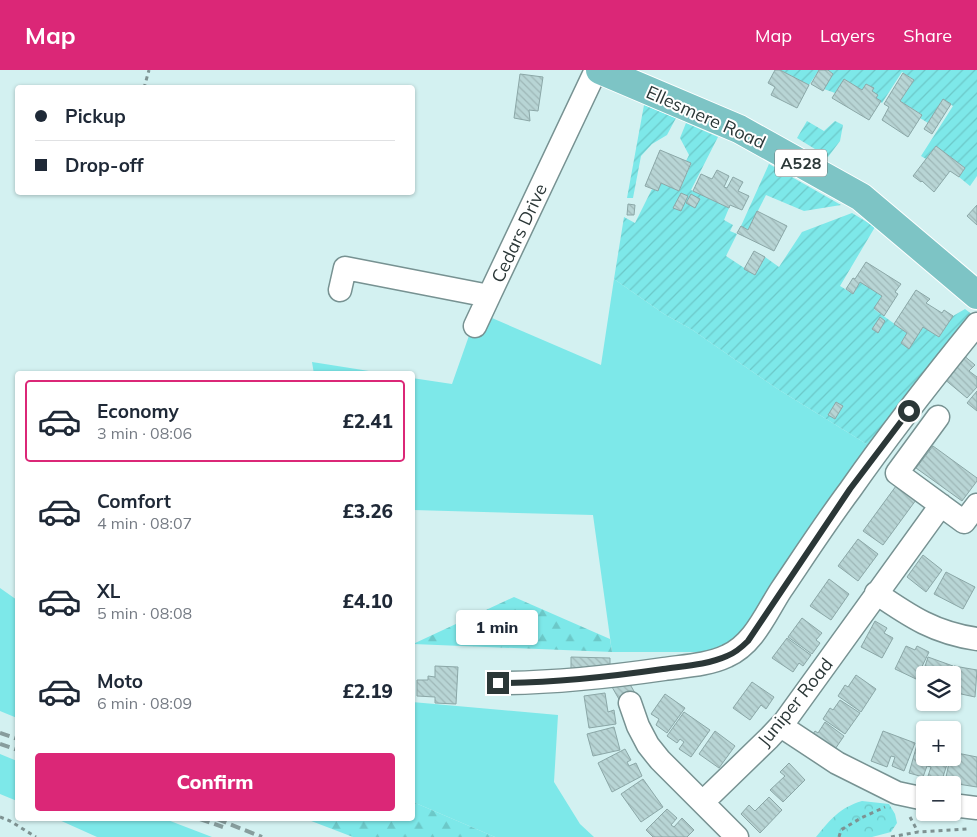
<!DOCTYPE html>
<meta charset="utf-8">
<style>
body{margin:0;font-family:Mulish,sans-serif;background:#f6f6f7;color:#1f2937;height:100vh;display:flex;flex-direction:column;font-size:19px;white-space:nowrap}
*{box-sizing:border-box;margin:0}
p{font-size:16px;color:#747a83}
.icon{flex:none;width:28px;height:28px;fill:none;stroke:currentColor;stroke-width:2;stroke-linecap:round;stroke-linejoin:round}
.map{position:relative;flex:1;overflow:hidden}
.side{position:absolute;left:15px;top:301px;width:400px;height:450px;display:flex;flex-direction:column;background:#fff;border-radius:5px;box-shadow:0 1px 4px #0004}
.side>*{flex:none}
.banner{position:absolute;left:15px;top:15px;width:400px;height:110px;border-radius:5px;box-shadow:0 1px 4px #0004;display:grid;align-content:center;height:110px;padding:0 20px;background:#fff}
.fabs{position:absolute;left:916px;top:596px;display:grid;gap:10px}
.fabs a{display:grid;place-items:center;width:45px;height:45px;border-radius:5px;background:#fff;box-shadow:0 1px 4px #0004;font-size:25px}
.end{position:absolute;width:22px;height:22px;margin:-11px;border:6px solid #2b3737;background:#fff;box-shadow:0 0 0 2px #fff}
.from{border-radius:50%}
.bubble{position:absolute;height:35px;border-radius:5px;background:#fff;box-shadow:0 1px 4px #0004;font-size:16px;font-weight:800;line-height:35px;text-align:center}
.banner b{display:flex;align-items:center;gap:18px;height:48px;font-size:19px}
.banner b+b{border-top:1px solid #e0e1e3}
.banner i{width:12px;height:12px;background:#1f2937}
ul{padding:9px 0 0;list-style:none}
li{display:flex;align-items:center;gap:15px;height:82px;margin:0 10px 8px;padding:0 10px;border:2px solid transparent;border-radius:5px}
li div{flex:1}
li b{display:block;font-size:19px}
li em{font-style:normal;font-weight:800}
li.selected{border-color:#db2777}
li>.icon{width:45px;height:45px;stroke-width:1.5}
.primary-button{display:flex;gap:10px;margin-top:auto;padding:10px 20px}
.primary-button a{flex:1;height:58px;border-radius:5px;background:#db2777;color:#fff;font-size:20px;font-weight:800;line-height:58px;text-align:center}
header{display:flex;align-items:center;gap:30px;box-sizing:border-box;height:70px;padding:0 25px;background:#db2777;color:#fff}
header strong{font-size:24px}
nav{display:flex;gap:28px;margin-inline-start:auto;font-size:18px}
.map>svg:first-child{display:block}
</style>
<header>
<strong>Map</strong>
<nav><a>Map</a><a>Layers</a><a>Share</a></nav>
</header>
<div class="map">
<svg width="977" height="767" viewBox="0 0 977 767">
<defs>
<pattern id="forest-firs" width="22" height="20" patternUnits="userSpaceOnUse" patternTransform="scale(1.25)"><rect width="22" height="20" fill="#7de8e9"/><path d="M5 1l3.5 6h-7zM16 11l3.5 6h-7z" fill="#6cc8c8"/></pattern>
<pattern id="park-crowns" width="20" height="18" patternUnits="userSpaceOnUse" patternTransform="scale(1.25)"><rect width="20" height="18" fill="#7de8e9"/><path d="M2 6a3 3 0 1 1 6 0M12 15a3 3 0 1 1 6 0" fill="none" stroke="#6cc8c8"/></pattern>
<pattern id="garden-furrows" width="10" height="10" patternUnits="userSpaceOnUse" patternTransform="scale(1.25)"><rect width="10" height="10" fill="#7de8e9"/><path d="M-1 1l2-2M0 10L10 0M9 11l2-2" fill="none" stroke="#6cc8c8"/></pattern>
<pattern id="building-back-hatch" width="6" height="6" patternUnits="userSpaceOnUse" patternTransform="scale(1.25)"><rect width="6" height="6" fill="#b8d5d5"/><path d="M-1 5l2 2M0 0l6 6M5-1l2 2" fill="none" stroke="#9eb7b7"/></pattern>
</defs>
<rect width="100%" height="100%" fill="#d3f1f1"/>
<path fill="#7de8e9" d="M 614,209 L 664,244 L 691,259 L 776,318 L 873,378 L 741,567 L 707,582 L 612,582 L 593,445 L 413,440 L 412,308 L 452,314 L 471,260 L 484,264 L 492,248 L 601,295 Z
M 312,292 L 388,304 L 314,304 Z
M 0,518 L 17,530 L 17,648 L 0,641 Z
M 412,632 L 558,645 L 554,712 L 580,754 L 594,767 L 495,767 L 413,732 Z
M 0,684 L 17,691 L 17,731 L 0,724 Z
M 57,749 L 165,749 L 212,767 L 97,767 Z"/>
<path fill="url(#forest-firs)" d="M 514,527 L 610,569 L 612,582 L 413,574 Z
M 413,732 L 495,767 L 353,767 L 306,749 L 412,749 Z"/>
<path fill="url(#park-crowns)" d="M 862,731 L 889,734 L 895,744 L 897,753 L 891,762 L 872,767 L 816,767 C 831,749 839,738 862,731 Z"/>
<path fill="url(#garden-furrows)" d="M 780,0 L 819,0 L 809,15 Z
M 828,0 L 977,0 L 977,106 L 970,116 L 959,107 L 965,98 L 936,76 L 926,89 L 921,86 L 953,36 L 943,29 L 928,53 L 920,48 L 921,44 L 900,31 L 914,10 L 902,2 L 882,33 L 876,28 L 872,21 L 873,18 L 866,14 L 862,20 L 844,9 L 835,23 L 824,19 L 833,4 Z
M 644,35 L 676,48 L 667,65 L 652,74 L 641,86 L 633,128 L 627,128 Z
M 807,51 L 824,61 L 835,51 L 843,55 L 840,71 L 828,87 L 797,68 Z
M 686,53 L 718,67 L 691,120 L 729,138 L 724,150 L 733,155 L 730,161 L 737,164 L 726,186 L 755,205 L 765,187 L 779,197 L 802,162 L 852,143 L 875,157 L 840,216 L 853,224 L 860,212 L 882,226 L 874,239 L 907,263 L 901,273 L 909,278 L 923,257 L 939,267 L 953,246 L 965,239 L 973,245 L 873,378 L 776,318 L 691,259 L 664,244 L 614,209 L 624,147 L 635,153 L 652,119 L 658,121 L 661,113 L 679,121 L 691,94 L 686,91 L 689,85 L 680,68 Z
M 769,94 L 841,135 L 804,141 L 766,125 L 748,160 L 741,156 Z"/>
<path fill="url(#building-back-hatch)" stroke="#8ba7a7" d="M 775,0 L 780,0 L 809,15 L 797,38 L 771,25 L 775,17 L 768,13 Z
M 819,0 L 828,0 L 833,4 L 823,21 L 811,14 Z
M 903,3 L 914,10 L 900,31 L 922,45 L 908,67 L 882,50 L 889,37 L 884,34 Z
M 520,4 L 543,7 L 538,41 L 529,40 L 530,51 L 514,48 Z
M 844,9 L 862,20 L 866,14 L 874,18 L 872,21 L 878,25 L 876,28 L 881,31 L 869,50 L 832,28 Z
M 943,29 L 951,34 L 932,64 L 924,59 Z
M 936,76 L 965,98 L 959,107 L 950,101 L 934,122 L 922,111 L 921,112 L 913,106 Z
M 660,80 L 691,93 L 679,121 L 661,113 L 658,121 L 645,116 Z
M 717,100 L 729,106 L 724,117 L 727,118 L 733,107 L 743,112 L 738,121 L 749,126 L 742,140 L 730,135 L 729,138 L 693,121 L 701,104 L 712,109 Z
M 681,123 L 688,126 L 681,141 L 673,138 Z
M 691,124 L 700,129 L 695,138 L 686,133 Z
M 628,134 L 635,135 L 634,145 L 627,145 Z
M 977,135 L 977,155 L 967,146 Z
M 757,141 L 787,156 L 774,181 L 737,163 L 741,156 L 748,160 Z
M 754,181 L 765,187 L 755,205 L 744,199 Z
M 866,192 L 901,214 L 895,222 L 898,224 L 884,246 L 874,238 L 882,226 L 860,212 L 853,224 L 846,219 L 853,208 L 855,209 Z
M 916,220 L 930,229 L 926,233 L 942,243 L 944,240 L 953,246 L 939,267 L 923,257 L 909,279 L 901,273 L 907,263 L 894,254 Z
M 880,247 L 885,251 L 878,263 L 872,259 Z
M 962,284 L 975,295 L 969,301 L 977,307 L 977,317 L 967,328 L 943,308 Z
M 977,321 L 977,341 L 967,333 Z
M 836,332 L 843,336 L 835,349 L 828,345 Z
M 933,376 L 977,408 L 977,411 L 962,431 L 916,398 Z
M 896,416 L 916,430 L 883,475 L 863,461 Z
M 858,469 L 878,484 L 858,511 L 838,496 Z
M 923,485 L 942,500 L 926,522 L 907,507 Z
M 946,502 L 975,517 L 963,539 L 934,524 Z
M 829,509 L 849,524 L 831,550 L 810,536 Z
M 802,548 L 822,563 L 816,570 L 820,573 L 812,584 L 788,567 Z
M 875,551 L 887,558 L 884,563 L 893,568 L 882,588 L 861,577 Z
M 787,568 L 811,585 L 803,596 L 799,593 L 793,602 L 772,588 Z
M 906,576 L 915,580 L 917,576 L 929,582 L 916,609 L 895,599 Z
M 571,587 L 610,588 L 610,602 L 571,601 Z
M 928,587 L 953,596 L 950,605 L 925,605 L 925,614 L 920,612 Z
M 435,596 L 458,597 L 456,634 L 435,633 L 435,627 L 417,626 L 417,610 L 428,610 L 428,606 L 435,607 Z
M 954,596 L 977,600 L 975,627 L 952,622 Z
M 856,605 L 876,619 L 861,642 L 838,626 L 845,615 L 848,617 Z
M 627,609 L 635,623 L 620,631 L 612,617 Z
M 752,612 L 774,627 L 766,639 L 761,635 L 750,650 L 733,638 Z
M 605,623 L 608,642 L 614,640 L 616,654 L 589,658 L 584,626 Z
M 665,624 L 685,638 L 667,663 L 656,655 L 659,649 L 651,644 Z
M 840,630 L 860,643 L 845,664 L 823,649 L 830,638 L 833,640 Z
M 684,642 L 710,660 L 691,687 L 679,679 L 684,672 L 680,669 L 677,673 L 667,666 Z
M 825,652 L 844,666 L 831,685 L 809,670 L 815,661 L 818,663 Z
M 614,657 L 620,680 L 593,686 L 587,664 Z
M 715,661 L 735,676 L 719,698 L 699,684 Z
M 883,661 L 915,673 L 904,701 L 892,696 L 895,687 L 891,686 L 887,697 L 871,691 Z
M 918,671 L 925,673 L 925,688 L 949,688 L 942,710 L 928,706 L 931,697 L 927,696 L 923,707 L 909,703 Z
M 625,679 L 631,690 L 627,692 L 629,696 L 636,693 L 642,706 L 612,722 L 598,693 Z
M 952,682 L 977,687 L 977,717 L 945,712 L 950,688 L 952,688 Z
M 789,693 L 805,710 L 783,732 L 770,720 L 785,706 L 780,702 Z
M 643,709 L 663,737 L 641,752 L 621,724 Z
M 769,727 L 782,740 L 760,763 L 741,744 L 749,735 L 755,741 Z
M 667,739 L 677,748 L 671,755 L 674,757 L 682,748 L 694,760 L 687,767 L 653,767 L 646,760 Z"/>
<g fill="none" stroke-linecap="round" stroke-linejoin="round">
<defs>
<path id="minor" d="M 340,220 L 345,198 L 489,226 L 596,0
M 475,256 L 489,226
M 938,347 L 897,403 L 964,452 L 977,435
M 876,523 C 911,547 935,563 977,569
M 498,613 C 554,613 609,607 664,599 C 685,596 708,595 727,586 C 754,574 766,543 781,520 C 804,486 826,452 850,420 C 890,363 933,308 977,254
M 630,633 L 638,656 L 648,675 L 660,690 L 737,767
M 781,656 L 837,693 L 897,723 L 925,729
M 703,732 L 769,668 L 785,651 L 941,435
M 952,735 L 977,738"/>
<path id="major" d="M 600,0 L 739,59 L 861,127 L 977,225"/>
</defs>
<use href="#minor" stroke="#779292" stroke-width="25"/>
<use href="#major" stroke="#fff" stroke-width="30"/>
<path stroke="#7e9292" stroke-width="3" stroke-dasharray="4 4" stroke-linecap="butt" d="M 144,18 L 149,0
M 0,747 L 10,751 L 36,767
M 910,747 L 918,762
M 839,767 L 841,760 L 861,748 L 885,737
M 891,767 L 918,762 L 967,759"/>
<use href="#minor" stroke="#fff" stroke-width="22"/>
<use href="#major" stroke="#7dc4c5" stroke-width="28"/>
<path stroke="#879d9d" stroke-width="4" stroke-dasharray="10 5" stroke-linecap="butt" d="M 0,663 L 18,669
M 0,674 L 18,680
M 200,749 L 223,757
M 217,749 L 262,767"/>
</g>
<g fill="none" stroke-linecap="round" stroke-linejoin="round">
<path stroke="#2b3737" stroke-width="6" d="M 498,613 C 554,613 608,607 663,599 C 684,596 707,595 727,586 C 735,583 742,577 748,571 L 850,419 L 909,341"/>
</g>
<g text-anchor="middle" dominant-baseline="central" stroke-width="4" stroke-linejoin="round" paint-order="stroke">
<rect fill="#fff" stroke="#6b7373" stroke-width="1" x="775" y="79.5" width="52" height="27" rx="4"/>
<g font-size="16" font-weight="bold" fill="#2b3737">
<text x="801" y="93">A528</text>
</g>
<g font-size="18" fill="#2b3737" stroke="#fff">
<text transform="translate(706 47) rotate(24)">Ellesmere Road</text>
<text transform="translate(519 163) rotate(-65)">Cedars Drive</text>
<text transform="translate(795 632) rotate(-51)">Juniper Road</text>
</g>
</g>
</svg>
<div class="fabs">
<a><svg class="icon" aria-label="layers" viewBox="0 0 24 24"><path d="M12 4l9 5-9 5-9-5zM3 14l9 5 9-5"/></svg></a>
<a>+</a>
<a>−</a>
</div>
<i class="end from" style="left:909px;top:341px"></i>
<i class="end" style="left:498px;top:613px"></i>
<div class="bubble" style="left:456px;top:540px;width:82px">1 min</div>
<div class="banner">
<b><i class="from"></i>Pickup</b>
<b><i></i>Drop-off</b>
</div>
<section class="side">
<ul>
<li class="selected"><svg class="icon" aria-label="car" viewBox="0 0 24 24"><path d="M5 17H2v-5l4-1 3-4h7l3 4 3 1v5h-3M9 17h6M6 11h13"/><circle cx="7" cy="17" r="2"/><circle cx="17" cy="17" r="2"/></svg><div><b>Economy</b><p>3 min · 08:06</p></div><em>£2.41</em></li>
<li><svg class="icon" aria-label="car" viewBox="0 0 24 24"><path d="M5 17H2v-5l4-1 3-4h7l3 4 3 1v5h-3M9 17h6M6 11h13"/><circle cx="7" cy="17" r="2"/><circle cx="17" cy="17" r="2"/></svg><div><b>Comfort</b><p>4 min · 08:07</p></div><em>£3.26</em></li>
<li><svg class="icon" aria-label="car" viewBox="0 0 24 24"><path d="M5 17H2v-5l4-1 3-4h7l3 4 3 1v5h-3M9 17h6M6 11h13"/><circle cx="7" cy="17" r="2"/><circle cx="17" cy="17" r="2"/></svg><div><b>XL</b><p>5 min · 08:08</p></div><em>£4.10</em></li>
<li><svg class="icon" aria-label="car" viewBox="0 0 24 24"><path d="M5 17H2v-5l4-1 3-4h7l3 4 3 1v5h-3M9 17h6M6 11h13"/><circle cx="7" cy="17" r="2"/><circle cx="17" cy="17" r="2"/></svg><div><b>Moto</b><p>6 min · 08:09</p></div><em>£2.19</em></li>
</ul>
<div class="primary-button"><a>Confirm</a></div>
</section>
</div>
